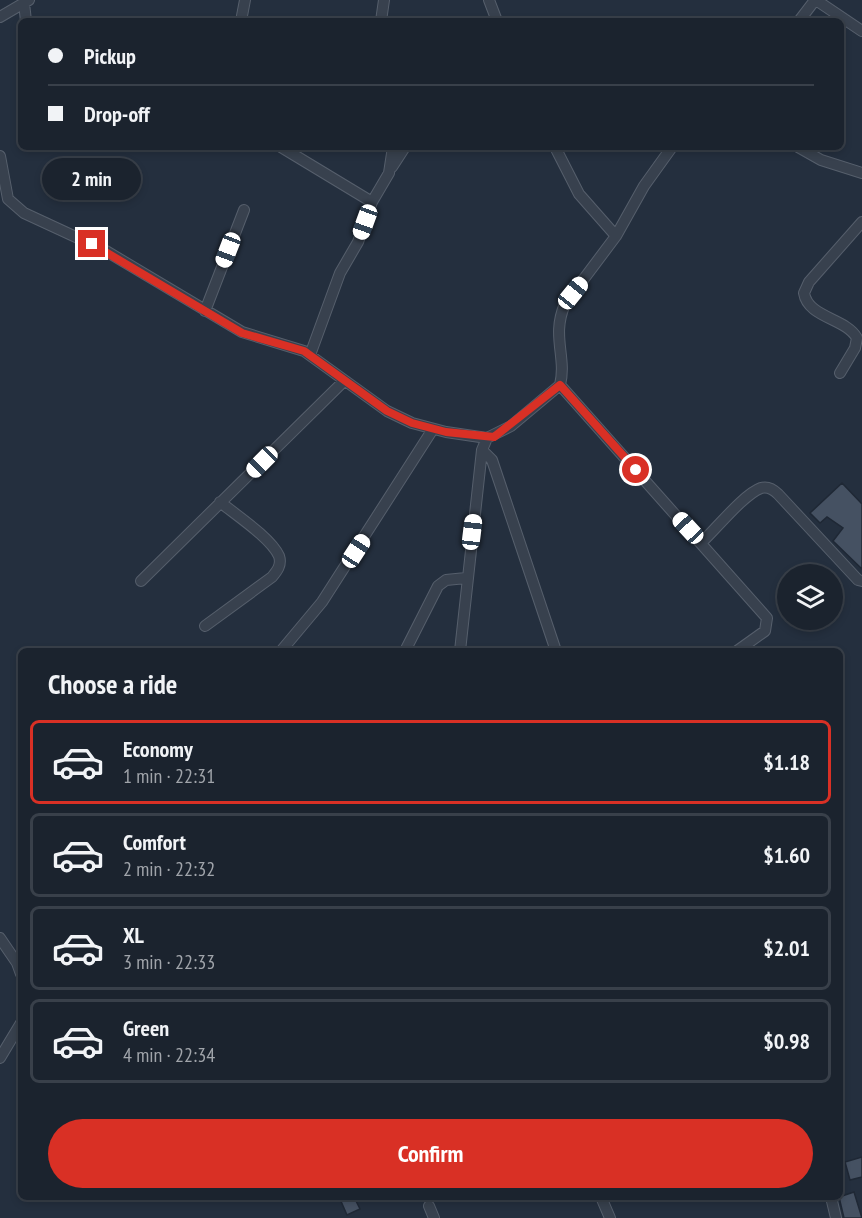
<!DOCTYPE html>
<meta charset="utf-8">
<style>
body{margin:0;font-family:"PT Sans Narrow",sans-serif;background:#282f3a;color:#f1f3f6;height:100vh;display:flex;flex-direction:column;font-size:22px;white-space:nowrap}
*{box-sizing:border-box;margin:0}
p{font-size:20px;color:#a0a4aa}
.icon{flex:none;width:33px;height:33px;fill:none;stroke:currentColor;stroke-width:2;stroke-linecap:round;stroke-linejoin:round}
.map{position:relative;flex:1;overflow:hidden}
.panel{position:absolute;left:18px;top:648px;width:825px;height:552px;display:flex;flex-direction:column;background:#1b232e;border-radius:9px;box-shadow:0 3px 9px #0003,0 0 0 2px #39404a}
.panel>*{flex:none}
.top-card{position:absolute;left:18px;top:18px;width:826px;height:132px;border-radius:9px;box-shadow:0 3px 9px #0003,0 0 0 2px #39404a;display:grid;align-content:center;height:132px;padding:0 30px;background:#1b232e}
.fabs{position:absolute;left:777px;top:564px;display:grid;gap:12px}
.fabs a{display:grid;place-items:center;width:66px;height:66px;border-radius:50%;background:#1b232e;box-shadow:0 3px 9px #0003,0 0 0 2px #39404a;font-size:30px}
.end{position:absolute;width:27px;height:27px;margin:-14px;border:8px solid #d93025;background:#fff;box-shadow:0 0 0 3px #fff}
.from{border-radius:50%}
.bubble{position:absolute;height:42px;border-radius:21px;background:#1b232e;box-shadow:0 3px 9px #0003,0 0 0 2px #39404a;font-size:20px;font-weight:700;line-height:42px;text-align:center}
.car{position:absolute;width:18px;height:36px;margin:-18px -9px;border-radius:8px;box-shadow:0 0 4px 2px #0007;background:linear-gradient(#fff 24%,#345 0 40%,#fff 0 76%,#345 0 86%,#fff 0)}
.top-card b{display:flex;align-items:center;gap:21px;height:57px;font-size:22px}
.top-card b+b{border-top:2px solid #39404a}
.top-card i{width:15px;height:15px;background:#f1f3f6}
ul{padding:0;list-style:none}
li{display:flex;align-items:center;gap:18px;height:84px;margin:0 12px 9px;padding:0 18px;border:3px solid #39404a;border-radius:9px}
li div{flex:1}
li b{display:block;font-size:22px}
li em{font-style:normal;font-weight:700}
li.selected{border-color:#d93025}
li>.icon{width:54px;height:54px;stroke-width:1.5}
h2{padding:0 30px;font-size:27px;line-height:72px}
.primary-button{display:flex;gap:12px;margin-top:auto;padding:12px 30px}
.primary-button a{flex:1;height:69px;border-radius:36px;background:#d93025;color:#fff;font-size:24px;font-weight:700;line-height:69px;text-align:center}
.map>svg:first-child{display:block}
</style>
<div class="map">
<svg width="862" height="1218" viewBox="0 0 862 1218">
<rect width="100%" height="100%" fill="#242f3e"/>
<path fill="#455162" stroke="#1f2835" stroke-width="1.5" d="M 842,483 L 862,504 L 862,569 L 833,541 L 843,528 L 827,517 L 820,523 L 810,513 Z
M 862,1157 L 862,1177 L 850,1180 L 845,1162 Z
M 854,1192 L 862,1218 L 844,1218 L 839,1197 Z
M 345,1197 L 354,1197 L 360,1209 L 347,1215 L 340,1199 Z"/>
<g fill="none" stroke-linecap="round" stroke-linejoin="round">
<defs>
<path id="minor" d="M 489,0 L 497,21
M 816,0 L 862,31
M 24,3 L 26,21
M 0,17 L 29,0
M 241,21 L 245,0
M 381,21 L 384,0
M 799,21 L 815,0
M 281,147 L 372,202
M 555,147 L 579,194 L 616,236
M 798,147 L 821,160 L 862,173
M 0,156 L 8,199 L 24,213 L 106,251 L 242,332 L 304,351 L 387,411 L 412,423 L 446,432 L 487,438
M 392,167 L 405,147
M 205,311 L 244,210
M 310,355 L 340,273 L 358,242 L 372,202 L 389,173 L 393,147
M 840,373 L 855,348 L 857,338 C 846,318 808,318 804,293 L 809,282 L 862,222
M 560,385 L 767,618 L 765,631 L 737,651
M 482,450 L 492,460 L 556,651
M 702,542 C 716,529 744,494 761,488 C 768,486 774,490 778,494 L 858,580 L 862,581
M 141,581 L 344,381
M 205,626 L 272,577 C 277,571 282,565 279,556 C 271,538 236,515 220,502
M 281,651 L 322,602 L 433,429
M 405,651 L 438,586 L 446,580 L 466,578
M 460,651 L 482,450 L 487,438 L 511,426 L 560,385 C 567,357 551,336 565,304 L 616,236 L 644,186 L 672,147
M 0,938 L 17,963 L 21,974
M 0,1058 L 21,1023
M 601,1197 L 610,1218
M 831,1197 L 836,1218
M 429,1206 L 434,1218"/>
</defs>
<use href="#minor" stroke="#565f6c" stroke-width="12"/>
<use href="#minor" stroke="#38414e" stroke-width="10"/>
</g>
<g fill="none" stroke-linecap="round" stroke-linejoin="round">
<path stroke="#d93025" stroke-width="8" d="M 92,244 L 242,333 L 304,351 L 387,411 L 412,423 L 446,432 L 494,437 L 560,385 L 636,470"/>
</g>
</svg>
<div class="fabs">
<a><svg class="icon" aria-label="layers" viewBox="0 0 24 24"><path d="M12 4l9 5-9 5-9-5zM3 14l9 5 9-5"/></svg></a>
</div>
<i class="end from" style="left:636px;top:470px"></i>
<i class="end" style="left:92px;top:244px"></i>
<div class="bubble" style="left:42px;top:158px;width:99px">2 min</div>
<i class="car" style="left:365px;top:222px;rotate:200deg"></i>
<i class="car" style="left:228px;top:250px;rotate:201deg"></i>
<i class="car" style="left:573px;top:293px;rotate:39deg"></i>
<i class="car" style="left:262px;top:462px;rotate:225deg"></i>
<i class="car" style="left:688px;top:528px;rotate:317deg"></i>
<i class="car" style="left:472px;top:532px;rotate:7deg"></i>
<i class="car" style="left:356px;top:551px;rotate:33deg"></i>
<div class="top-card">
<b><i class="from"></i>Pickup</b>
<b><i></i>Drop-off</b>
</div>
<section class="panel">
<h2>Choose a ride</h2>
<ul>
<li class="selected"><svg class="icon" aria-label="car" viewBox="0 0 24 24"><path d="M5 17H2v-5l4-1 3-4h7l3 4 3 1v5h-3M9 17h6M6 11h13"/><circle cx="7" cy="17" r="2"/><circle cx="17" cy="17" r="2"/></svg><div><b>Economy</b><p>1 min · 22:31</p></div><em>$1.18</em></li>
<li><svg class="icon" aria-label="car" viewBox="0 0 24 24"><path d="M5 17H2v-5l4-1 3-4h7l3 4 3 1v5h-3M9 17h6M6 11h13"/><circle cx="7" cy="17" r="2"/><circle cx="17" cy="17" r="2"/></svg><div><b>Comfort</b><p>2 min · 22:32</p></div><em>$1.60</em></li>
<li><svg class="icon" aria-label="car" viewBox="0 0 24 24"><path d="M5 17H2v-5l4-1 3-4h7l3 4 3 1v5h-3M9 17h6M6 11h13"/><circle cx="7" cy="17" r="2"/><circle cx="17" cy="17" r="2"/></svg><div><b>XL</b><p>3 min · 22:33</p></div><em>$2.01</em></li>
<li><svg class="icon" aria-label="car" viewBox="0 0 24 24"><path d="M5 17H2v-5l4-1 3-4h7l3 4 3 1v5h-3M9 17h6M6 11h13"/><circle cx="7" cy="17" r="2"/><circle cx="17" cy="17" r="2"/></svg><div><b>Green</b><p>4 min · 22:34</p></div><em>$0.98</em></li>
</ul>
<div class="primary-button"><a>Confirm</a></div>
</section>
</div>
